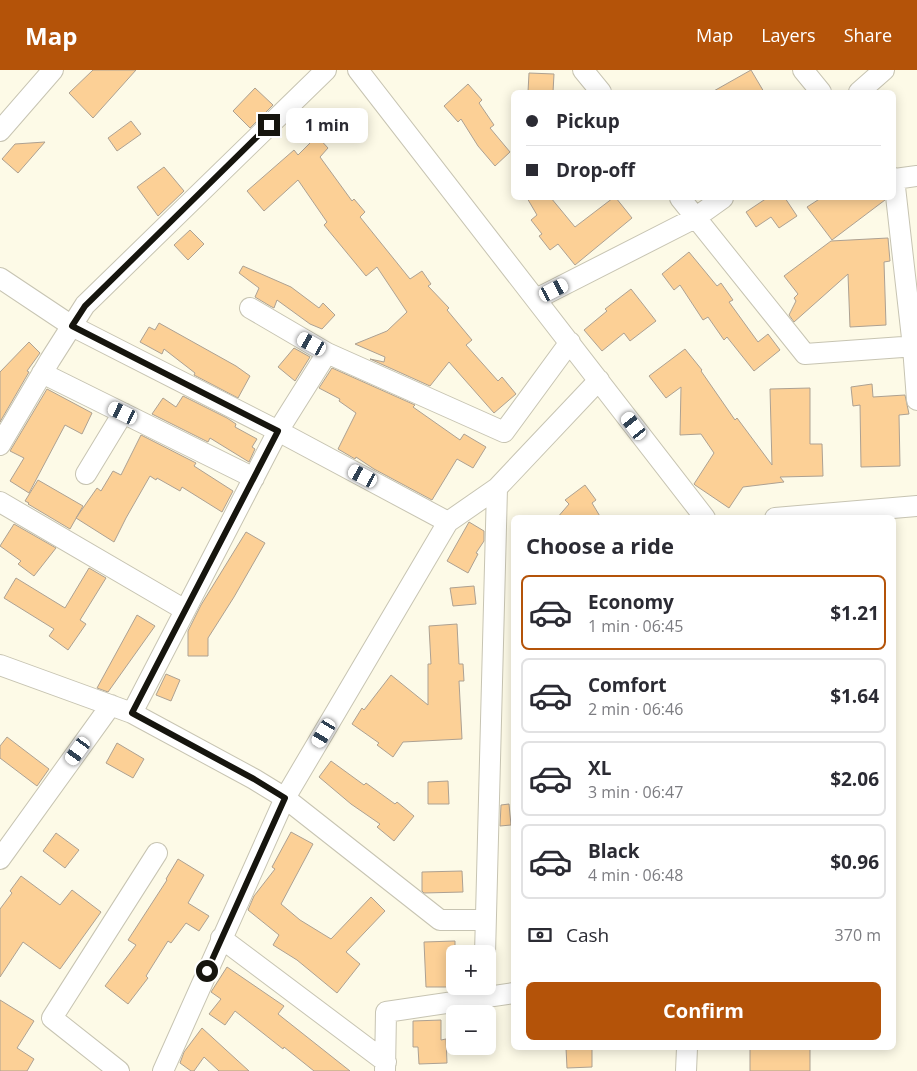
<!DOCTYPE html>
<meta charset="utf-8">
<style>
body{margin:0;font-family:"Open Sans",sans-serif;background:#f2f2f3;color:#2b2b33;height:100vh;display:flex;flex-direction:column;font-size:19px;white-space:nowrap}
*{box-sizing:border-box;margin:0}
p{font-size:16px;color:#7c7c81}
.icon{flex:none;width:28px;height:28px;fill:none;stroke:currentColor;stroke-width:2;stroke-linecap:round;stroke-linejoin:round}
.map{position:relative;flex:1;overflow:hidden}
.panel{position:absolute;left:511px;top:445px;width:385px;height:535px;display:flex;flex-direction:column;background:#fff;border-radius:8px;box-shadow:0 2px 12px #0003}
.panel>*{flex:none}
.hud{position:absolute;left:511px;top:20px;width:385px;height:110px;border-radius:8px;box-shadow:0 2px 12px #0003;display:grid;align-content:center;height:110px;padding:0 15px;background:#fff}
.tools{position:absolute;left:446px;top:875px;display:grid;gap:10px}
.tools a{display:grid;place-items:center;width:50px;height:50px;border-radius:8px;background:#fff;box-shadow:0 2px 12px #0003;font-size:25px}
.end{position:absolute;width:22px;height:22px;margin:-11px;border:6px solid #16150e;background:#fff;box-shadow:0 0 0 2px #fff}
.from{border-radius:50%}
.bubble{position:absolute;height:35px;border-radius:8px;background:#fff;box-shadow:0 2px 12px #0003;font-size:16px;font-weight:700;line-height:35px;text-align:center}
.car{position:absolute;width:15px;height:30px;margin:-15px -8px;border-radius:6px;box-shadow:0 0 4px 1px #0007;background:linear-gradient(#fff 24%,#345 0 40%,#fff 0 76%,#345 0 86%,#fff 0)}
.hud b{display:flex;align-items:center;gap:18px;height:48px;font-size:19px}
.hud b+b{border-top:1px solid #e1e1e2}
.hud i{width:12px;height:12px;background:#2b2b33}
ul{padding:0;list-style:none}
li{display:flex;align-items:center;gap:15px;height:75px;margin:0 10px 8px;padding:0 5px;border:2px solid #e1e1e2;border-radius:8px}
li div{flex:1}
li b{display:block;font-size:19px}
li em{font-style:normal;font-weight:700}
li.on{border-color:#b45309}
li>.icon{width:45px;height:45px;stroke-width:1.5}
h2{padding:0 15px;font-size:22px;line-height:60px}
.pay{display:flex;align-items:center;gap:12px;height:55px;padding:0 15px;font-size:19px}
.pay p{margin-inline-start:auto}
.button{display:flex;gap:10px;margin-top:auto;padding:10px 15px}
.button a{flex:1;height:58px;border-radius:8px;background:#b45309;color:#fff;font-size:20px;font-weight:700;line-height:58px;text-align:center}
header{display:flex;align-items:center;gap:30px;box-sizing:border-box;height:70px;padding:0 25px;background:#b45309;color:#fff}
header strong{font-size:24px}
nav{display:flex;gap:28px;margin-inline-start:auto;font-size:18px}
.map>svg:first-child{display:block}
</style>
<header>
<strong>Map</strong>
<nav><a>Map</a><a>Layers</a><a>Share</a></nav>
</header>
<div class="map">
<svg width="917" height="1001" viewBox="0 0 917 1001">
<rect width="100%" height="100%" fill="#fdfae7"/>
<path fill="#fcd096" stroke="#ada192" d="M 93,0 L 136,0 L 93,48 L 69,23 Z
M 751,0 L 764,22 L 712,22 Z
M 529,3 L 554,4 L 553,22 L 528,22 Z
M 468,14 L 482,30 L 479,33 L 494,55 L 490,58 L 510,82 L 495,96 L 478,76 L 461,49 L 458,52 L 444,36 Z
M 255,18 L 273,35 L 250,58 L 233,41 Z
M 131,51 L 141,64 L 117,81 L 108,68 Z
M 317,66 L 328,78 L 320,87 L 352,131 L 354,129 L 365,142 L 360,147 L 410,209 L 422,201 L 431,214 L 428,216 L 449,238 L 447,240 L 472,270 L 466,275 L 498,311 L 502,307 L 516,324 L 494,343 L 449,292 L 430,316 L 370,289 L 384,292 L 385,287 L 355,274 L 387,261 L 407,242 L 377,197 L 366,206 L 324,155 L 327,152 L 298,110 L 264,141 L 247,121 L 294,80 L 298,85 Z
M 45,72 L 18,103 L 2,89 L 15,74 Z
M 164,97 L 184,121 L 158,146 L 137,117 Z
M 527,128 L 551,128 L 575,157 L 613,128 L 616,128 L 632,148 L 575,195 L 558,174 L 550,180 L 539,166 L 542,164 L 531,150 L 537,145 Z
M 767,128 L 785,128 L 797,146 L 779,158 L 771,147 L 756,157 L 746,142 Z
M 821,128 L 884,128 L 885,130 L 832,170 L 807,137 Z
M 190,160 L 204,174 L 188,190 L 174,175 Z
M 888,168 L 890,191 L 884,192 L 886,255 L 850,257 L 848,204 L 794,252 L 789,245 L 796,231 L 794,228 L 798,224 L 784,206 L 831,171 Z
M 689,182 L 717,216 L 721,213 L 733,230 L 729,232 L 758,272 L 768,264 L 780,280 L 754,301 L 727,267 L 724,270 L 708,247 L 703,250 L 680,215 L 674,220 L 662,204 Z
M 243,196 L 291,217 L 319,238 L 323,233 L 335,245 L 322,259 L 310,254 L 277,230 L 274,238 L 270,236 L 255,227 L 259,218 L 239,203 Z
M 631,219 L 656,251 L 630,271 L 624,263 L 602,281 L 584,260 L 607,241 L 605,239 Z
M 159,253 L 236,296 L 250,306 L 238,328 L 194,305 L 195,303 L 164,279 L 162,284 L 140,272 L 149,257 L 155,260 Z
M 29,272 L 40,283 L 27,301 L 29,302 L 0,352 L 0,302 Z
M 294,278 L 310,287 L 295,311 L 278,297 Z
M 685,279 L 702,300 L 701,301 L 735,350 L 737,348 L 772,395 L 770,319 L 810,318 L 810,374 L 822,374 L 823,406 L 780,407 L 784,412 L 743,417 L 729,438 L 695,415 L 694,414 L 714,383 L 701,364 L 680,365 L 681,317 L 666,328 L 649,306 Z
M 332,298 L 415,335 L 413,337 L 460,370 L 464,364 L 486,377 L 473,398 L 457,389 L 432,430 L 374,399 L 356,387 L 355,389 L 338,379 L 356,343 L 339,331 L 340,329 L 319,318 Z
M 872,314 L 873,327 L 905,325 L 909,344 L 899,345 L 900,396 L 861,397 L 860,335 L 853,336 L 851,317 Z
M 47,319 L 92,343 L 82,364 L 65,355 L 29,423 L 10,411 L 24,388 L 10,381 Z
M 183,326 L 227,348 L 236,354 L 235,357 L 257,369 L 252,377 L 255,379 L 249,392 L 210,368 L 208,372 L 152,344 L 163,328 L 176,337 Z
M 141,365 L 196,393 L 194,396 L 233,421 L 222,442 L 182,417 L 180,421 L 157,408 L 156,410 L 150,406 L 126,448 L 114,472 L 76,448 L 97,418 L 101,421 L 113,401 L 121,405 Z
M 38,410 L 83,436 L 70,459 L 28,434 L 29,433 L 25,431 Z
M 585,415 L 596,430 L 592,433 L 601,448 L 557,448 L 569,434 L 565,430 Z
M 469,452 L 484,461 L 484,471 L 476,483 L 478,484 L 468,503 L 447,491 Z
M 14,454 L 56,478 L 34,506 L 18,494 L 21,491 L 0,476 Z
M 246,462 L 265,473 L 234,527 L 208,568 L 208,586 L 188,586 L 188,561 L 201,535 Z
M 89,498 L 106,508 L 80,550 L 86,554 L 68,580 L 49,566 L 54,559 L 4,528 L 16,508 L 65,538 Z
M 474,516 L 476,534 L 453,536 L 450,518 Z
M 137,545 L 155,556 L 108,622 L 97,618 Z
M 457,554 L 459,594 L 463,594 L 464,611 L 459,611 L 462,669 L 403,672 L 393,687 L 377,675 L 379,673 L 352,654 L 362,638 L 364,640 L 391,605 L 428,635 L 428,594 L 431,594 L 429,556 Z
M 166,604 L 180,610 L 171,631 L 156,625 Z
M 7,667 L 49,699 L 37,716 L 0,688 L 0,676 Z
M 117,673 L 144,689 L 133,708 L 106,693 Z
M 331,691 L 364,715 L 366,713 L 395,734 L 397,732 L 414,746 L 394,771 L 377,757 L 380,754 L 351,734 L 319,707 Z
M 448,711 L 449,734 L 428,734 L 428,712 Z
M 509,734 L 511,755 L 500,756 L 501,735 Z
M 291,762 L 313,774 L 281,834 L 300,850 L 331,869 L 371,827 L 385,841 L 346,882 L 360,894 L 337,923 L 297,890 L 273,875 L 279,865 L 248,840 L 254,826 L 275,799 L 272,797 Z
M 56,763 L 79,780 L 65,798 L 43,781 Z
M 178,789 L 204,805 L 188,833 L 209,846 L 199,861 L 186,853 L 171,873 L 168,871 L 146,906 L 148,908 L 128,934 L 105,916 L 136,875 L 128,870 L 167,810 L 166,809 Z
M 462,801 L 463,822 L 424,823 L 422,821 L 422,802 Z
M 21,806 L 60,835 L 72,820 L 101,842 L 60,899 L 23,872 L 0,907 L 0,839 L 12,823 L 10,821 Z
M 455,871 L 455,896 L 452,896 L 453,917 L 426,917 L 424,872 Z
M 227,897 L 284,936 L 278,944 L 350,1001 L 314,1001 L 284,977 L 283,979 L 235,941 L 225,955 L 209,944 L 221,929 L 211,922 Z
M 0,930 L 34,951 L 17,978 L 34,989 L 27,1001 L 0,1001 Z
M 441,950 L 441,970 L 446,969 L 447,993 L 419,994 L 418,977 L 413,977 L 413,951 Z
M 202,958 L 249,1001 L 219,1001 L 204,987 L 194,1001 L 191,1001 L 180,993 L 184,982 Z
M 566,978 L 592,978 L 592,997 L 567,998 Z
M 750,978 L 810,978 L 810,1001 L 750,1001 Z"/>
<g fill="none" stroke-linecap="round" stroke-linejoin="round">
<defs>
<path id="street" d="M 358,0 L 705,448
M 583,0 L 601,22
M 803,0 L 821,22
M 859,22 L 884,0
M 0,61 L 53,0
M 894,108 L 913,277 L 917,330
M 895,109 L 917,106
M 680,128 L 805,284 L 917,276
M 0,208 L 72,256 L 278,361 L 448,452
M 536,229 L 695,148 L 723,128
M 250,238 L 327,283
M 42,303 L 254,408
M 0,375 L 50,290 L 85,235 L 326,0
M 86,404 L 123,343
M 0,432 L 185,540
M 775,448 L 917,436
M 0,595 L 132,643 L 254,709 L 285,728 L 440,850 L 485,850
M 132,643 L 278,361 L 327,283 L 504,362 L 570,272
M 0,789 L 111,635
M 221,868 L 386,992
M 485,884 L 497,418
M 119,1001 L 52,948 L 157,783
M 163,1001 L 285,728 L 448,452 L 497,418 L 599,310
M 385,1001 L 386,942 L 514,923
M 686,1001 L 687,978"/>
</defs>
<use href="#street" stroke="#c7c4b2" stroke-width="22"/>
<use href="#street" stroke="#fff" stroke-width="20"/>
</g>
<g fill="none" stroke-linecap="round" stroke-linejoin="round">
<path stroke="#16150e" stroke-width="6" d="M 207,901 L 285,728 L 254,709 L 132,643 L 278,361 L 72,256 L 85,236 L 269,55"/>
</g>
</svg>
<div class="tools">
<a>+</a>
<a>−</a>
</div>
<i class="end from" style="left:207px;top:901px"></i>
<i class="end" style="left:269px;top:55px"></i>
<div class="bubble" style="left:286px;top:38px;width:82px">1 min</div>
<i class="car" style="left:554px;top:220px;rotate:63deg"></i>
<i class="car" style="left:312px;top:274px;rotate:299deg"></i>
<i class="car" style="left:123px;top:343px;rotate:296deg"></i>
<i class="car" style="left:634px;top:356px;rotate:323deg"></i>
<i class="car" style="left:363px;top:406px;rotate:298deg"></i>
<i class="car" style="left:324px;top:663px;rotate:211deg"></i>
<i class="car" style="left:78px;top:681px;rotate:216deg"></i>
<div class="hud">
<b><i class="from"></i>Pickup</b>
<b><i></i>Drop-off</b>
</div>
<section class="panel">
<h2>Choose a ride</h2>
<ul>
<li class="on"><svg class="icon" aria-label="car" viewBox="0 0 24 24"><path d="M5 17H2v-5l4-1 3-4h7l3 4 3 1v5h-3M9 17h6M6 11h13"/><circle cx="7" cy="17" r="2"/><circle cx="17" cy="17" r="2"/></svg><div><b>Economy</b><p>1 min · 06:45</p></div><em>$1.21</em></li>
<li><svg class="icon" aria-label="car" viewBox="0 0 24 24"><path d="M5 17H2v-5l4-1 3-4h7l3 4 3 1v5h-3M9 17h6M6 11h13"/><circle cx="7" cy="17" r="2"/><circle cx="17" cy="17" r="2"/></svg><div><b>Comfort</b><p>2 min · 06:46</p></div><em>$1.64</em></li>
<li><svg class="icon" aria-label="car" viewBox="0 0 24 24"><path d="M5 17H2v-5l4-1 3-4h7l3 4 3 1v5h-3M9 17h6M6 11h13"/><circle cx="7" cy="17" r="2"/><circle cx="17" cy="17" r="2"/></svg><div><b>XL</b><p>3 min · 06:47</p></div><em>$2.06</em></li>
<li><svg class="icon" aria-label="car" viewBox="0 0 24 24"><path d="M5 17H2v-5l4-1 3-4h7l3 4 3 1v5h-3M9 17h6M6 11h13"/><circle cx="7" cy="17" r="2"/><circle cx="17" cy="17" r="2"/></svg><div><b>Black</b><p>4 min · 06:48</p></div><em>$0.96</em></li>
</ul>
<div class="pay"><svg class="icon" aria-label="cash" viewBox="0 0 24 24"><path d="M3 7h18v10H3z"/><circle cx="12" cy="12" r="2"/></svg>Cash<p>370 m</p></div>
<div class="button"><a>Confirm</a></div>
</section>
</div>
